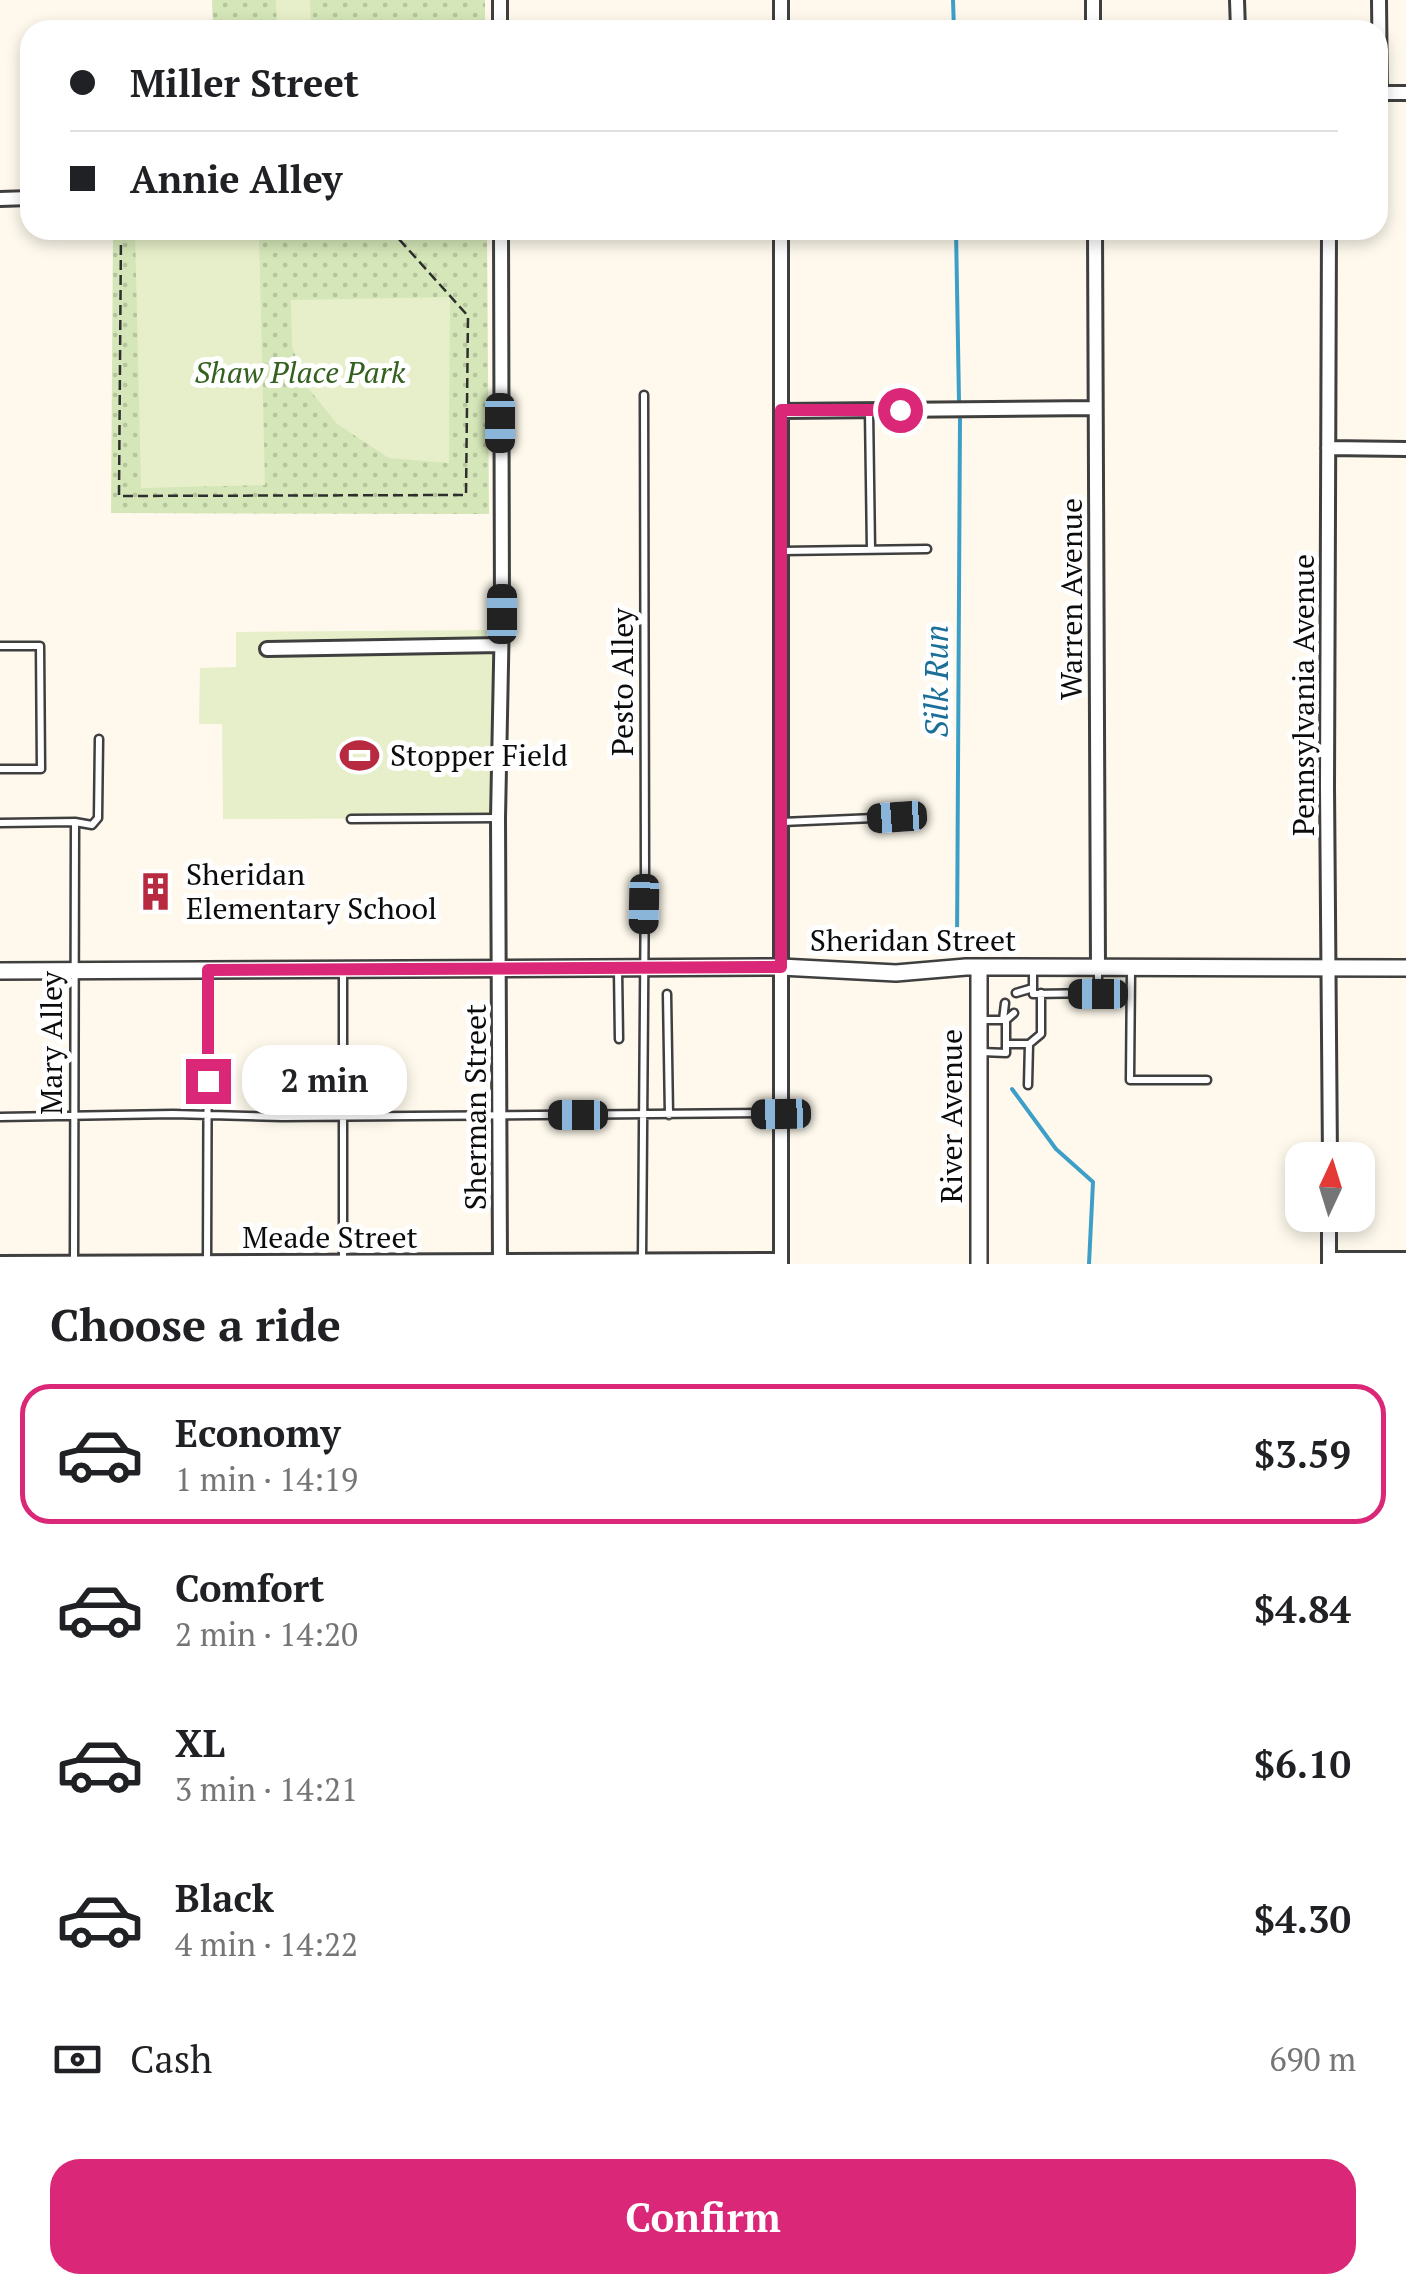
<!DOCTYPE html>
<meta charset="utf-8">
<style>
body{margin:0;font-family:"PT Serif",serif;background:#f6f6f6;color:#202124;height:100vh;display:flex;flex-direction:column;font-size:38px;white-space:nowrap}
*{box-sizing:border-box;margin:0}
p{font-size:32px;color:#757577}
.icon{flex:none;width:55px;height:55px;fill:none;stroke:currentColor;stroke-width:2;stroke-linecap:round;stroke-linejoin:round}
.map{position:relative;height:1264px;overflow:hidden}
.sheet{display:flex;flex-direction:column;background:#fff;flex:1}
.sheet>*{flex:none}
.banner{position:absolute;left:20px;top:20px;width:1368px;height:220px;border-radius:30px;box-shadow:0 5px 15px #0003;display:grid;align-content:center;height:220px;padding:0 50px;background:#fff}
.needle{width:65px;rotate:4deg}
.controls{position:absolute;left:1285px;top:1142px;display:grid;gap:20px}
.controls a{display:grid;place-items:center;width:90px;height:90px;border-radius:20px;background:#fff;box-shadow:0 5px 15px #0003;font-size:50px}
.end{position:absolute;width:45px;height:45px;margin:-22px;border:12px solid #db2777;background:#fff;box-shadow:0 0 0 5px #fff}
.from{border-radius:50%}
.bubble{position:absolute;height:70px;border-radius:30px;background:#fff;box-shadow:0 5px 15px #0003;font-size:32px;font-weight:800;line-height:70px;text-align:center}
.car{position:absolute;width:30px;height:60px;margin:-30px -15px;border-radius:12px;box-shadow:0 0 8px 2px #0007;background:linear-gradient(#222 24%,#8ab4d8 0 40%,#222 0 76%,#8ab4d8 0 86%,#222 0)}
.banner b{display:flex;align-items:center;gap:35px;height:95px;font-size:38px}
.banner b+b{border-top:2px solid #e0e0e0}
.banner i{width:25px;height:25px;background:#202124}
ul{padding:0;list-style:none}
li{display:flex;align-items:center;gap:30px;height:140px;margin:0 20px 15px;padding:0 30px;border:5px solid transparent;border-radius:30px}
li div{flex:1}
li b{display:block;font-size:38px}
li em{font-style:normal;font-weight:800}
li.selected{border-color:#db2777}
li>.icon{width:90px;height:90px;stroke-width:1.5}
h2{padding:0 50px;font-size:45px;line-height:120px}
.pay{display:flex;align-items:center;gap:25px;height:110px;padding:0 50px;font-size:38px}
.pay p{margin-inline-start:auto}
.button{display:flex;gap:20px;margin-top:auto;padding:20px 50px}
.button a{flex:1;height:115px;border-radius:30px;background:#db2777;color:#fff;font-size:40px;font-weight:800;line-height:115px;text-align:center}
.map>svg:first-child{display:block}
</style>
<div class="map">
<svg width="1406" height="1264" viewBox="0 0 1406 1264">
<defs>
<pattern id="grass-dots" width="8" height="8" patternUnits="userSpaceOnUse" patternTransform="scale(2.5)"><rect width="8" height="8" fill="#d5e7b8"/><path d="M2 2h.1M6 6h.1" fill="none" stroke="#b6c59d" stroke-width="1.8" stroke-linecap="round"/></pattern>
</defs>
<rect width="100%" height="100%" fill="#fef9ec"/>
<path fill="url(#grass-dots)" d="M 212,0 L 485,0 L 485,30 L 213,30 Z
M 113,230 L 487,230 L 489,514 L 111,513 Z"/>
<path fill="#e6efc9" d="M 276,0 L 310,0 L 311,29 L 277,30 Z
M 135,230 L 259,230 L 265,485 L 141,488 Z
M 450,297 L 449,463 L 389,458 L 337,424 L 309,389 L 292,347 L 291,300 Z
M 497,630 L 498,818 L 223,819 L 222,724 L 199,724 L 200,668 L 236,667 L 236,632 Z"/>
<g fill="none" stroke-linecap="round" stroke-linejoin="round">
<path stroke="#3d9fc8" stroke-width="4" d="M 953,0 L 954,30
M 956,230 L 959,401
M 957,944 L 960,419
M 1012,1089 L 1056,1149 L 1093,1182 L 1089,1264"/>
<defs>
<path id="service" d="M 869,411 L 871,550
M 782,551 L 927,549
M 0,646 L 40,646 L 41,769 L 0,769
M 351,819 L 498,818
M 782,822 L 897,817
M 0,823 L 75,822 L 92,825 L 98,818 L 99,739
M 1033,969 L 1033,994 L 1098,993 L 1098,970
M 1131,969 L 1130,1080 L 1207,1080
M 343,970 L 343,1263
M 618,970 L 619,1039
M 1016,993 L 1033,988
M 667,994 L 669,1115
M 980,1020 L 1006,1020 L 1006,1053 L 982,1052
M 1003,1020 L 1005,1003
M 1006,1020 L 1014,1013
M 1006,1044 L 1029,1044
M 1028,1085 L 1029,1044 L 1041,1034 L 1041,993
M 0,1117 L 173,1114 L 282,1117 L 779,1113
M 642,1259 L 645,875 L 644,395
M 74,1263 L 75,822
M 207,1263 L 208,970"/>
<path id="minor" d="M 500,0 L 500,30
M 781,0 L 781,30
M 1093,0 L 1093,30
M 1237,0 L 1238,30
M 1379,0 L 1380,93
M 1378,93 L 1406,93
M 0,199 L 30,198
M 1095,230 L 1098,968
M 1329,230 L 1327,787 L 1330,1160
M 781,411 L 1095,408
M 1328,448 L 1406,449
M 267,649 L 501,645
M 1329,1259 L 1406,1259
M 0,1263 L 781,1260
M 500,1264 L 498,818 L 502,614 L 501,230
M 781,1264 L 781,230
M 1329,1264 L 1329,1215"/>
<path id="tertiary" d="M 0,971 L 781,967 L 896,973 L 966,967 L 1406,968
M 979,1264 L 979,967"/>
</defs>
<use href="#service" stroke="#3f3f3f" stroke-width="11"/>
<use href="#minor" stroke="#3f3f3f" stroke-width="18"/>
<use href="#tertiary" stroke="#3f3f3f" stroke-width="20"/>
<path stroke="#2e2e2e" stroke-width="2.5" stroke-dasharray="10 5" stroke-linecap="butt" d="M 121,230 L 119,496 L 466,495 L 468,316 L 398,238 L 398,230"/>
<use href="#service" stroke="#fff" stroke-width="6"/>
<use href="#minor" stroke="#fff" stroke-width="12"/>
<use href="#tertiary" stroke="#fff" stroke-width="15"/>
</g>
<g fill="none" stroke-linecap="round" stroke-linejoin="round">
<path stroke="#db2777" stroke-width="12" d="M 208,1081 L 208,970 L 781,967 L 781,410 L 900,410"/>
</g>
<defs>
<symbol id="stadium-bare" viewBox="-9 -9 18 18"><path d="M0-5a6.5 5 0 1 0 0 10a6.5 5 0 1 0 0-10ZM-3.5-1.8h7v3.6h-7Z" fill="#b72a3f" stroke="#fff" stroke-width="2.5" paint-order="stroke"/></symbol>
<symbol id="building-bare" viewBox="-9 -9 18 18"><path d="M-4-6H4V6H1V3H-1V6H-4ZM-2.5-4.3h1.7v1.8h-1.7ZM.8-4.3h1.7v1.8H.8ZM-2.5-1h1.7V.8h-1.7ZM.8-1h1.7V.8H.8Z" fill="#b72a3f" stroke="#fff" stroke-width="2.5" paint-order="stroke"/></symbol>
</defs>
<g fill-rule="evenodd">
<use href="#stadium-bare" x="332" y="728" width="55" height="55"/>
<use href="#building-bare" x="128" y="864" width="55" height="55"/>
</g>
<g text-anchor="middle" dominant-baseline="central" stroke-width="10" stroke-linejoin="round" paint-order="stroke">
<g font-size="30" font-style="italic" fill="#34611f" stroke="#fff">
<text x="300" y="372">Shaw Place Park</text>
</g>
<g font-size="30" fill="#0c0c0c" stroke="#fff">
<text transform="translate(1071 599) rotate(-90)">Warren Avenue</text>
<text transform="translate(622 682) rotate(-90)">Pesto Alley</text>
<text transform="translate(1303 695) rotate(-90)">Pennsylvania Avenue</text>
<text x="913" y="940">Sheridan Street</text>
<text transform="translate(51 1043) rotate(-90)">Mary Alley</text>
<text transform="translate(475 1107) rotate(-90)">Sherman Street</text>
<text transform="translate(951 1116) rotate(-90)">River Avenue</text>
<text x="330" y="1237">Meade Street</text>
</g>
<g font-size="30" fill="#0c0c0c" stroke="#fff" text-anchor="start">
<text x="390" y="755">Stopper Field</text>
<text x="186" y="874">Sheridan<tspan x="186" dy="34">Elementary School</tspan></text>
</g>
<g font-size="32" font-style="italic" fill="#1b6f99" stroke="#fff">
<text transform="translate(936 681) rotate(-90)">Silk Run</text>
</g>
</g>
</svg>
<div class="controls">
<a><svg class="needle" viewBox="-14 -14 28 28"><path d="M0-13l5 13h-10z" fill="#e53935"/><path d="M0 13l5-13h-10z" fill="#757577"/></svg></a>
</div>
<i class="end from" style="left:900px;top:410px"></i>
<i class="end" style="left:208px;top:1081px"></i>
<div class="bubble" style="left:242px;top:1045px;width:165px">2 min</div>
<i class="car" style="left:500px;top:423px;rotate:180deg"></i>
<i class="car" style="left:502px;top:614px;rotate:0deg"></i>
<i class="car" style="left:897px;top:817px;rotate:266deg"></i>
<i class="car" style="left:644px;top:904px;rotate:181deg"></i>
<i class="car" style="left:1098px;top:994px;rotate:270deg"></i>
<i class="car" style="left:781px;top:1114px;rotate:269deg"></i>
<i class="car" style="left:578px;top:1115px;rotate:270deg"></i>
<div class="banner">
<b><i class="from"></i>Miller Street</b>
<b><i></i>Annie Alley</b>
</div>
</div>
<section class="sheet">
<h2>Choose a ride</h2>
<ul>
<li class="selected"><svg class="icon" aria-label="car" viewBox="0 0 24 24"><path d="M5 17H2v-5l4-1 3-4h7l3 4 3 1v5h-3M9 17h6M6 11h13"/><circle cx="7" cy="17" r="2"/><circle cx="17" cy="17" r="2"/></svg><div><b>Economy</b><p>1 min · 14:19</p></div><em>$3.59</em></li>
<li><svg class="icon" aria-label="car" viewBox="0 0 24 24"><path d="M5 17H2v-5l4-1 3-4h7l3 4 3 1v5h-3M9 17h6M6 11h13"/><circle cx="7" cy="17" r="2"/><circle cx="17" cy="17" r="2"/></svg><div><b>Comfort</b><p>2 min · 14:20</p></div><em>$4.84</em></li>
<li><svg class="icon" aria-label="car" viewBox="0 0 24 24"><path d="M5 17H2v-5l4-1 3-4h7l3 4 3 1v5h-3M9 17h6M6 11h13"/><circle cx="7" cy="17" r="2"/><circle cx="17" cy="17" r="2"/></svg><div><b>XL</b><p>3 min · 14:21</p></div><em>$6.10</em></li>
<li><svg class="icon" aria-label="car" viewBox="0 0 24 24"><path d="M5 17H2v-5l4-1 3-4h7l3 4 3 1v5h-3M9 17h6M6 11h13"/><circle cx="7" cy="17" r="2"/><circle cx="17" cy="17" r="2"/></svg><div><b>Black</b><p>4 min · 14:22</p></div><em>$4.30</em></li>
</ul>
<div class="pay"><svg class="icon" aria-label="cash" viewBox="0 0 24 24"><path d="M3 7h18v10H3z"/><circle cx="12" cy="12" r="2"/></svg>Cash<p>690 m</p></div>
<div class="button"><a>Confirm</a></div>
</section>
